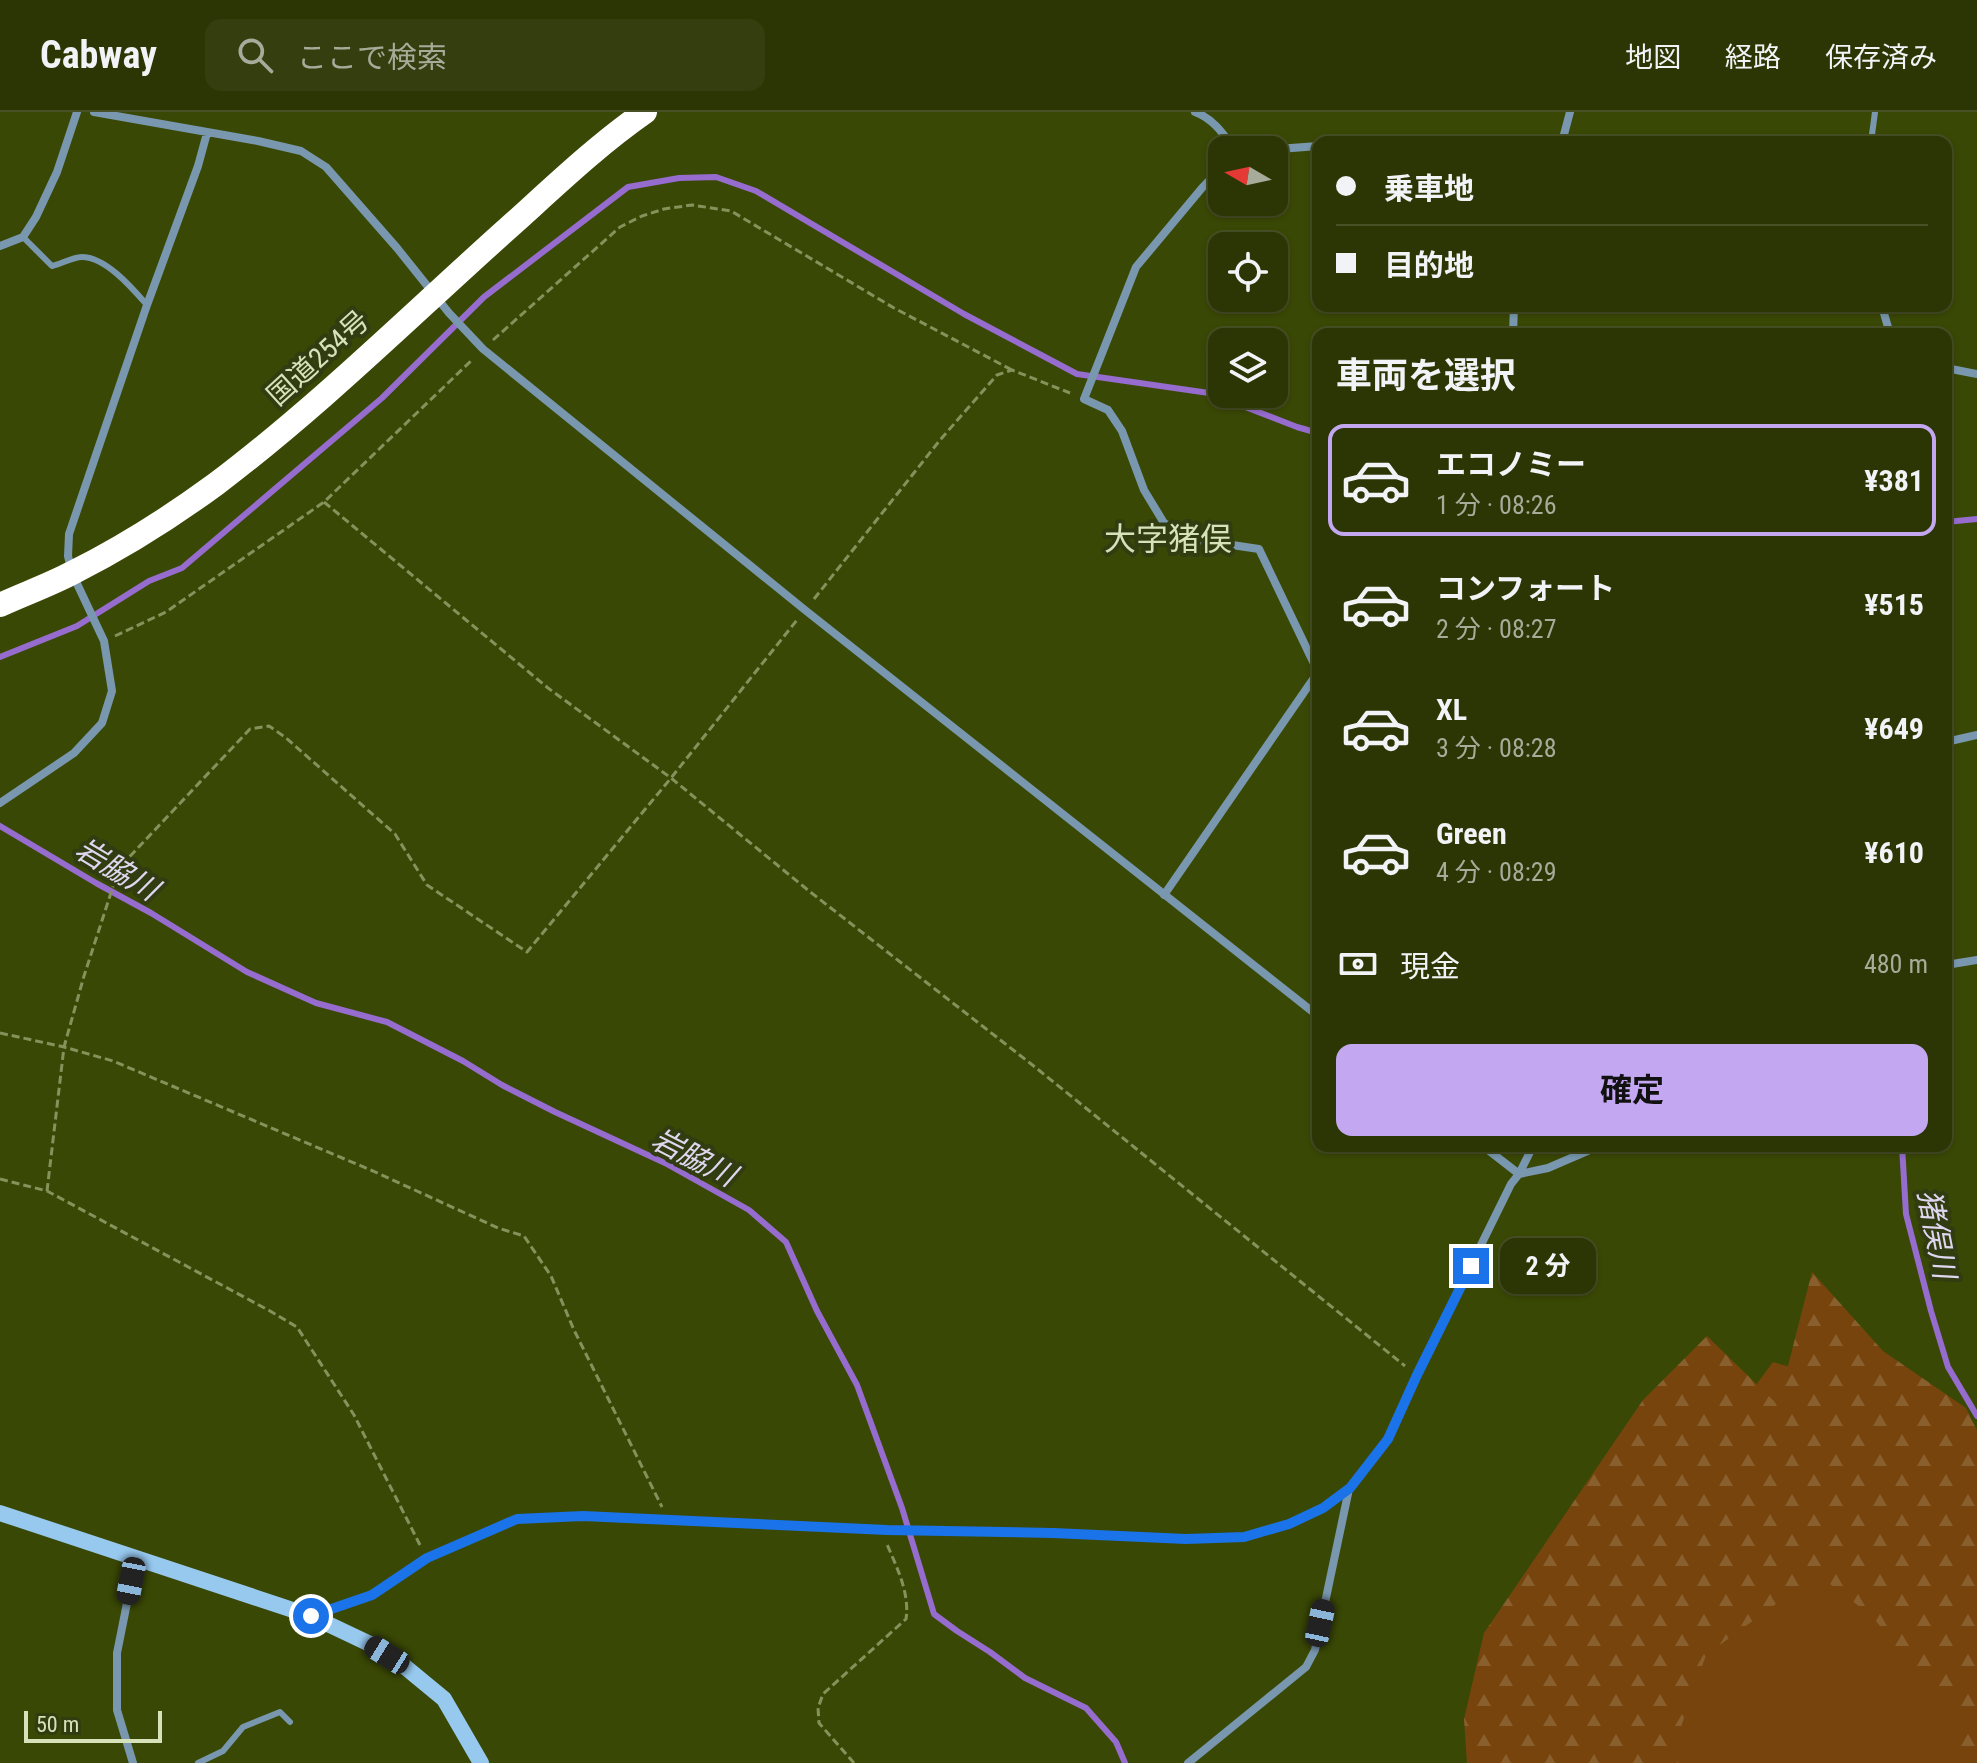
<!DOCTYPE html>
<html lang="ja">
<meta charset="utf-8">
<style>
body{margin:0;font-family:"Roboto Condensed","Noto Sans JP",sans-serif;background:#343e0e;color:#f1f3f6;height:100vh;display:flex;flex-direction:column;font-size:30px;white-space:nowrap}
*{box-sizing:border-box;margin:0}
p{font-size:26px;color:#a6ab9a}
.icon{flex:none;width:44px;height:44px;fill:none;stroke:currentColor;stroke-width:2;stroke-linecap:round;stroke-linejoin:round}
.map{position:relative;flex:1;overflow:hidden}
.side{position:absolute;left:1312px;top:216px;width:640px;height:824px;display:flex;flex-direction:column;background:#2c3604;border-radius:16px;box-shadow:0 2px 6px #0004,0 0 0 2px #485026}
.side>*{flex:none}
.banner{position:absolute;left:1312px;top:24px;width:640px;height:176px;border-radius:16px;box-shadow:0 2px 6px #0004,0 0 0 2px #485026;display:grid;align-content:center;height:176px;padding:0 24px;background:#2c3604}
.needle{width:52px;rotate:279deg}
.fabs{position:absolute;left:1208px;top:24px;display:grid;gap:16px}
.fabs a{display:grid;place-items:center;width:80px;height:80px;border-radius:16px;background:#2c3604;box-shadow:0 2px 6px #0004,0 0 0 2px #485026;font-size:40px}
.scale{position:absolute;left:24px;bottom:20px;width:138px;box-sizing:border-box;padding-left:8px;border:4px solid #d5e2ba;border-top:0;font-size:22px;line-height:28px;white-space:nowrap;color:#d5e2ba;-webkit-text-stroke:6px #313c11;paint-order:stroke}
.end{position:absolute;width:36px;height:36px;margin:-18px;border:10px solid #1a73e8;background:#fff;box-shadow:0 0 0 4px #fff}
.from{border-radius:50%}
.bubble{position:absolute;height:56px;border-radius:16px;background:#2c3604;box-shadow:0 2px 6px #0004,0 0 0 2px #485026;font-size:26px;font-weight:700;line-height:56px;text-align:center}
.car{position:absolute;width:24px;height:48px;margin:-24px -12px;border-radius:10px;box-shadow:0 0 6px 2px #0007;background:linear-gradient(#222 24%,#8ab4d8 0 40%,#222 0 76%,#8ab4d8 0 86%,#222 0)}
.banner b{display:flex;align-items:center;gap:28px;height:76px;font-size:30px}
.banner b+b{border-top:2px solid #485026}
.banner i{width:20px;height:20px;background:#f1f3f6}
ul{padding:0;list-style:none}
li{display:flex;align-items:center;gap:24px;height:112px;margin:0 16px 12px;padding:0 8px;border:4px solid transparent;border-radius:16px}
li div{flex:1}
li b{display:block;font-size:30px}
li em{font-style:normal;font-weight:700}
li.current{border-color:#c4a7f1}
li>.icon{width:72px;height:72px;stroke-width:1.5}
h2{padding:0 24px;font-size:36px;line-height:96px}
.pay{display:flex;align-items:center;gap:20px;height:88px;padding:0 24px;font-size:30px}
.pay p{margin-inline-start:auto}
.primary-button{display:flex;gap:16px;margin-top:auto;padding:16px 24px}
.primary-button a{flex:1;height:92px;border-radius:16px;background:#c4a7f1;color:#111;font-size:32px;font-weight:700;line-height:92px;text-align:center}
header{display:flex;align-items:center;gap:48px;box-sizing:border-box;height:112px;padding:0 40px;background:#2c3604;border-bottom:2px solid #485026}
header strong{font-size:38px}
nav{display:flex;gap:44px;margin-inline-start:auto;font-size:28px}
.search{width:560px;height:72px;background:#343e0e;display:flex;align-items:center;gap:20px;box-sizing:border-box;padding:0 28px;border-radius:16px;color:#a6ab9a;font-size:30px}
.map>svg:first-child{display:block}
</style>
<header>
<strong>Cabway</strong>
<div class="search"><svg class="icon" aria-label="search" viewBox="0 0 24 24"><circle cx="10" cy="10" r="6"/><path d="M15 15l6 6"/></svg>ここで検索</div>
<nav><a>地図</a><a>経路</a><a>保存済み</a></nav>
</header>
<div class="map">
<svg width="1977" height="1651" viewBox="0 0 1977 1651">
<defs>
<pattern id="forest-firs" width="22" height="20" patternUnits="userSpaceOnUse" patternTransform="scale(2)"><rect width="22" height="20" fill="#77440d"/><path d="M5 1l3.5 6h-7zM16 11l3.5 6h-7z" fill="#895f2e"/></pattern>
</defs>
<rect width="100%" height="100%" fill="#3a4805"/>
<path fill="#77440d" d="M 1773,1250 L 1850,1272 L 1977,1651 L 1668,1651 L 1724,1316 Z"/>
<path fill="url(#forest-firs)" d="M 1812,1160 L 1883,1239 L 1966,1296 L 1977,1318 L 1977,1651 L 1965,1651 L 1951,1607 L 1873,1505 L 1817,1462 L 1706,1543 L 1675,1632 L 1678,1651 L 1467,1651 L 1464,1607 L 1484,1521 L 1643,1288 L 1707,1224 L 1778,1293 Z"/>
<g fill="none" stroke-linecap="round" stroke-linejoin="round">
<path stroke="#966cce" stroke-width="6" d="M 1946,410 L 1977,407
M 0,545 L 77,514 L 149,469 L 182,456 L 382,286 L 484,185 L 628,75 L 679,66 L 716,65 L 756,79 L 964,202 L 1077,262 L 1209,281 L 1297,315 L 1318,321
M 0,714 L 96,771 L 151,801 L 247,860 L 316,891 L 387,910 L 463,949 L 502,973 L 555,1000 L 665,1051 L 749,1098 L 786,1130 L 817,1199 L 857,1273 L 902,1396 L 934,1502 L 957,1519 L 990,1540 L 1025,1566 L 1086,1596 L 1116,1630 L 1125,1651
M 1902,1034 L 1906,1102 L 1931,1199 L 1948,1255 L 1977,1304"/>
<path stroke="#84925c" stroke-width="3" stroke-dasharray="8 4" stroke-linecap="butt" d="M 493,228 L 620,115 L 642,104 L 664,97 L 692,93 L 731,99 L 894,196 L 1012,258
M 324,390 L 548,576 L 671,666 L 809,779 L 1035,955 L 1405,1254
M 814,487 L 940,328 L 997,263 L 1012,258 L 1070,281
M 115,524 L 166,500 L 324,390 L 473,247
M 0,921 L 64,935 L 113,949 L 373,1059 L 498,1116 L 524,1124 L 551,1164 L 574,1218 L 662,1395
M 0,1067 L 47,1079 L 270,1199 L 297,1215 L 354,1303 L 420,1433
M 47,1079 L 64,935 L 84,864 L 119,756 L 250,617 L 269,614 L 285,625 L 395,722 L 427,773 L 527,840 L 671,666 L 797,508
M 854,1651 L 819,1611 L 818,1596 L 823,1582 L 906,1507 C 910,1480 896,1454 886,1430"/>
<path stroke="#7998af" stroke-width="6" d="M 1871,30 L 1875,0
M 23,125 L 52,154 C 61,152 73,145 82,145 C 106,145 133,177 147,193
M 198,1651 L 223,1639 L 243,1615 L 280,1600 L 290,1610"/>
<path stroke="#7998af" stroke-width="8" d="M 94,0 L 258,29 L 301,39 L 326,55 L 397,136 L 449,201 L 483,237 L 805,498 L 1318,904
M 1195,0 C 1214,7 1224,23 1235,38
M 1562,30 L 1570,0
M 1265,38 L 1318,34
M 0,134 L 23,125 L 36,105 L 57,60 L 77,0
M 1880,194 L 1883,198 L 1890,222
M 1513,222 L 1514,194
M 1946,256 L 1977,262
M 1946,630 L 1977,623
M 0,691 L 74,641 L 102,611 L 112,579 L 104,529 L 72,461 L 68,444 L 69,422 L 147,193 L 198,54 L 207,21
M 1164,783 L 1318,560 L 1259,437 L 1198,428 L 1164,411 L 1144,378 L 1122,319 L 1108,298 L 1084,287 L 1136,155 L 1202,76 L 1222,55
M 1946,853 L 1977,848
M 1483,1034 L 1519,1062 L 1548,1056 L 1599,1034
M 315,1503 L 372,1483 L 427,1446 L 517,1407 L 583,1404 L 887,1418 L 1053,1421 L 1186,1427 L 1244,1425 L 1289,1412 L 1323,1396 L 1350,1376 L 1388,1327 L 1417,1263 L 1511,1072 L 1519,1062 L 1533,1034
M 133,1651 L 117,1598 L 117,1541 L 136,1446
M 1188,1651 L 1306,1555 L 1315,1538 L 1349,1377"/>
<path stroke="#97c8ee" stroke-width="16" d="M 0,1401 L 311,1504 L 370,1532 L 404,1554 L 444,1587 L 481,1651"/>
<path stroke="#fff" stroke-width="24" d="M 0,493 C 24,482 49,473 72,461 C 122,436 171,405 216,372 C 322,292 417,197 516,109 C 558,71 599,32 645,0"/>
</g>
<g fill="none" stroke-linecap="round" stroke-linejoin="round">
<path stroke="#1a73e8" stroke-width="10" d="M 311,1504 L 372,1483 L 427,1446 L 517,1407 L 583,1404 L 887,1418 L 1053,1421 L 1186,1427 L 1244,1425 L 1289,1412 L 1323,1396 L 1350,1376 L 1388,1327 L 1417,1263 L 1471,1154"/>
</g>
<g text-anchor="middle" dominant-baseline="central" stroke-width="8" stroke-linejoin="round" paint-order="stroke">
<g font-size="28" fill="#d5e2ba" stroke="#313c11">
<text transform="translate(318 246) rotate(-42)">国道254号</text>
</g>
<g font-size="30" font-style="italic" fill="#dfd7f0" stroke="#313c11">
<text transform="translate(117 757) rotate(31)">岩脇川</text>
<text transform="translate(694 1045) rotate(27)">岩脇川</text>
<text transform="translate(1937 1122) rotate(79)">猪俣川</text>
</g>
<g font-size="32" fill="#d5e2ba" stroke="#313c11">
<text x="1168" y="427">大字猪俣</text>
</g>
</g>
</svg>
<div class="fabs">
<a><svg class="needle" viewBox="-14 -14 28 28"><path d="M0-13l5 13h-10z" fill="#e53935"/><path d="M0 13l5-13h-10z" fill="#a6ab9a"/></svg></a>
<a><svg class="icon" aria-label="locate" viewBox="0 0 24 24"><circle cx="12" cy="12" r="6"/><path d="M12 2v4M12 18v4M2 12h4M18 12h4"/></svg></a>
<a><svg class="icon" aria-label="layers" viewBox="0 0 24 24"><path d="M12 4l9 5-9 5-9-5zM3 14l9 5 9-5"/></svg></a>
</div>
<div class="scale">50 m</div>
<i class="end from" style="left:311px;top:1504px"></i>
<i class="end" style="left:1471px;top:1154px"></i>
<div class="bubble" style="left:1500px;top:1126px;width:96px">2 分</div>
<i class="car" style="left:131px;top:1469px;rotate:191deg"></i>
<i class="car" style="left:1320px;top:1511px;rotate:12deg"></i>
<i class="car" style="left:387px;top:1543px;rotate:302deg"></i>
<div class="banner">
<b><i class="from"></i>乗車地</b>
<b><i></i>目的地</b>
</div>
<section class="side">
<h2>車両を選択</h2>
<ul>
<li class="current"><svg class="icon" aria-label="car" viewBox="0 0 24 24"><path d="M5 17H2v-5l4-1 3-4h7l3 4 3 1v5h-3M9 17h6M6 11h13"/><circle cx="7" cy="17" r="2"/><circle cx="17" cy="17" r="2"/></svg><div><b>エコノミー</b><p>1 分 · 08:26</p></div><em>¥381</em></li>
<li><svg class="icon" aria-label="car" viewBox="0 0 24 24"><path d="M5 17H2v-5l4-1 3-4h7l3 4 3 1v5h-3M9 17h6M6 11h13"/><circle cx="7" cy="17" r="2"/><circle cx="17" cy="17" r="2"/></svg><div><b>コンフォート</b><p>2 分 · 08:27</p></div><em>¥515</em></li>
<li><svg class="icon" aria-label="car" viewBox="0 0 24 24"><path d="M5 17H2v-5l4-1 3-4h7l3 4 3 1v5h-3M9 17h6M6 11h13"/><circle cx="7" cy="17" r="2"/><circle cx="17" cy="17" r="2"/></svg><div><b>XL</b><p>3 分 · 08:28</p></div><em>¥649</em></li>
<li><svg class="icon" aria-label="car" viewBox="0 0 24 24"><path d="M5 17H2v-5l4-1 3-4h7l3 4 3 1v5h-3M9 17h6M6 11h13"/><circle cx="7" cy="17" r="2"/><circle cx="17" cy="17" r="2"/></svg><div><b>Green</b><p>4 分 · 08:29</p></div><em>¥610</em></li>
</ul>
<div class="pay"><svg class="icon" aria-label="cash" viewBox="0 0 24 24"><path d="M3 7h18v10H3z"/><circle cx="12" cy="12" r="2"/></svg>現金<p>480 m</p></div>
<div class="primary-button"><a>確定</a></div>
</section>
</div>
